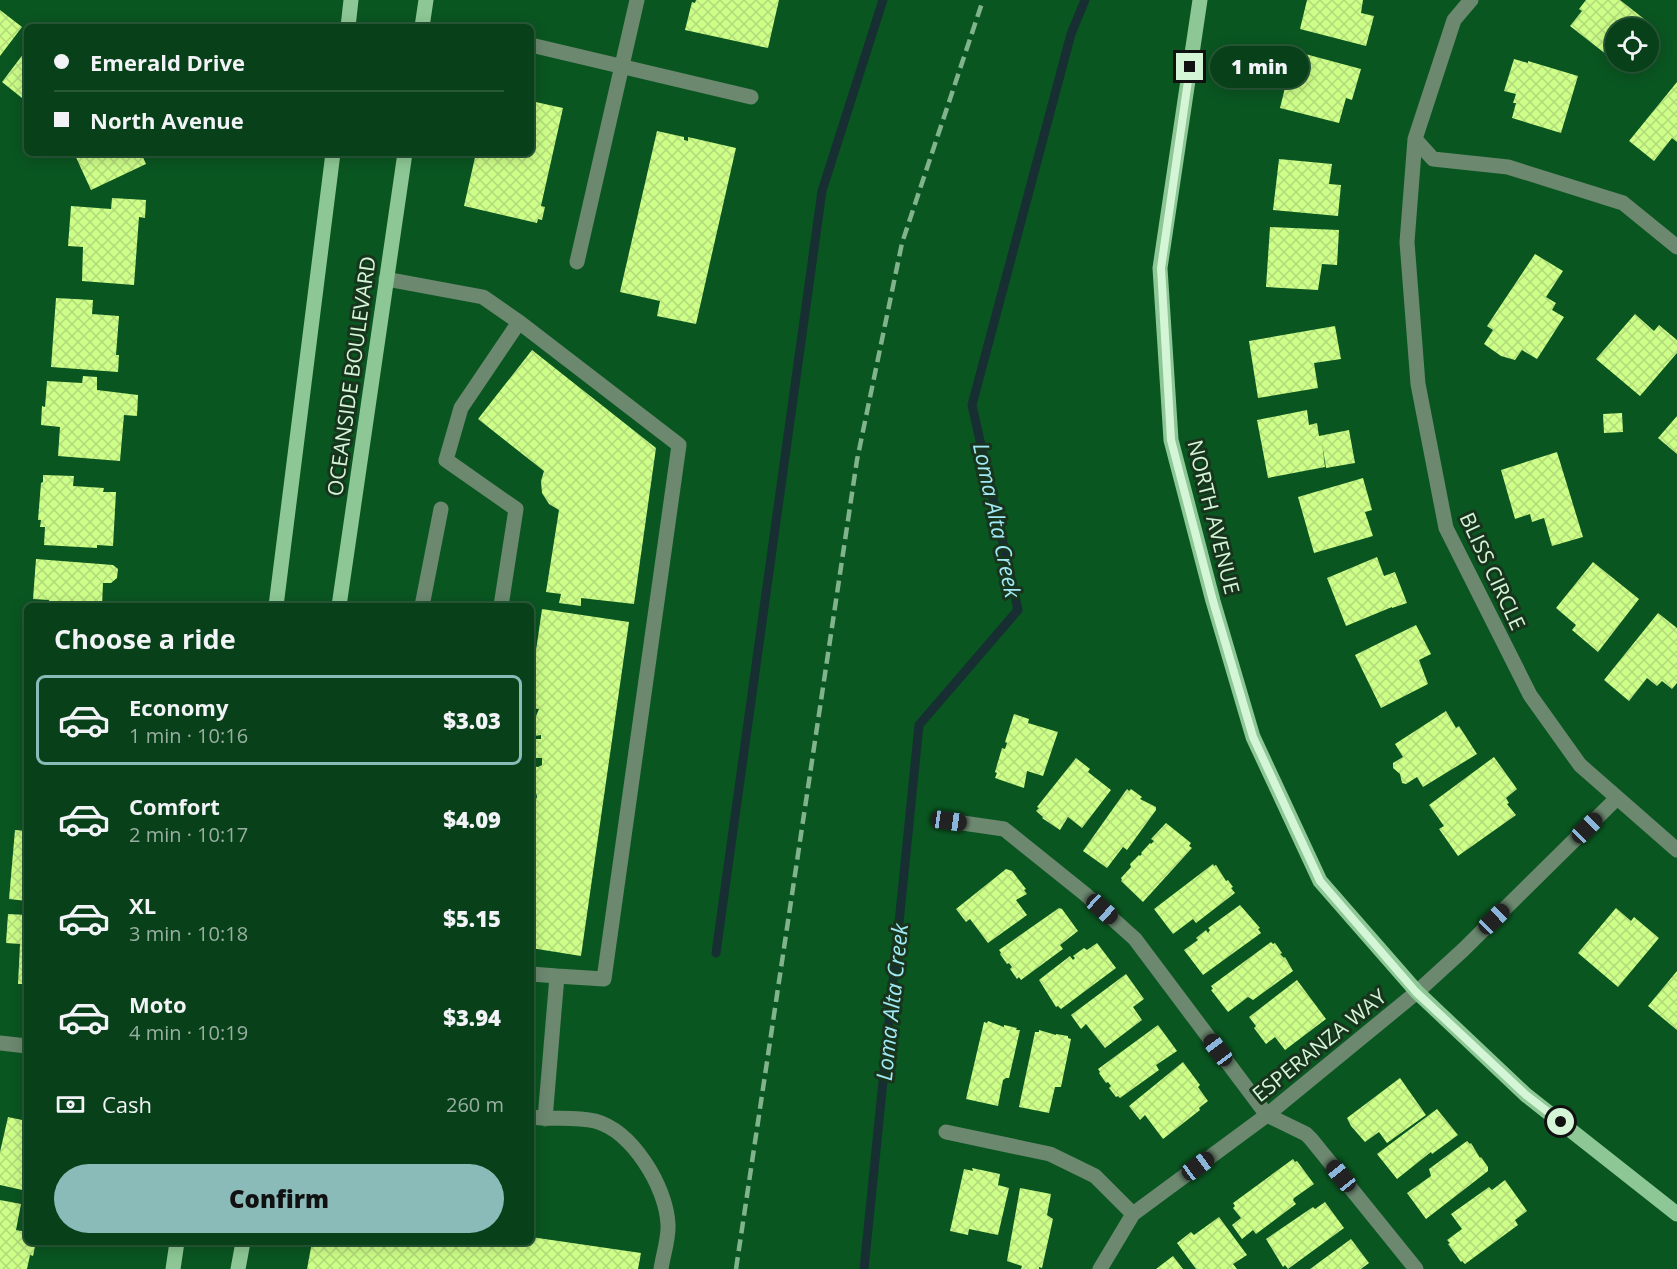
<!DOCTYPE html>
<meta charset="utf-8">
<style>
body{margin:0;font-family:"Open Sans",sans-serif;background:#164b26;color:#f1f3f6;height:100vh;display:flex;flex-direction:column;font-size:22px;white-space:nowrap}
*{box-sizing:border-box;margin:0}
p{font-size:20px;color:#98afa2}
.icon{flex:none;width:33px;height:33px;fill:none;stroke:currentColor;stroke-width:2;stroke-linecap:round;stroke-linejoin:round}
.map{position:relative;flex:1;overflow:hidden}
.sheet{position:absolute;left:24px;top:603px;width:510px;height:642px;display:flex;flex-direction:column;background:#084019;border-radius:9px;box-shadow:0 3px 15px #0003,0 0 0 2px #295938}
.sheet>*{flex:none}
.hud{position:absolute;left:24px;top:24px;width:510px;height:132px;border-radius:9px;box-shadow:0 3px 15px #0003,0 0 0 2px #295938;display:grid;align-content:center;height:132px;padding:0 30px;background:#084019}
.tools{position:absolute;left:1605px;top:18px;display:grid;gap:12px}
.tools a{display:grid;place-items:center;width:54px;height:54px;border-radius:50%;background:#084019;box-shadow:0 3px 15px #0003,0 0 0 2px #295938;font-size:30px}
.end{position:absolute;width:27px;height:27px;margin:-14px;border:8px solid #d4f6d7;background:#111;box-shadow:0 0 0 3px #111}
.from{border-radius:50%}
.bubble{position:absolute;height:42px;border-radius:21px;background:#084019;box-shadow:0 3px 15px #0003,0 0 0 2px #295938;font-size:20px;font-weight:800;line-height:42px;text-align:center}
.car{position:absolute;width:18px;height:36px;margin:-18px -9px;border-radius:8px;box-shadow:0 0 4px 2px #0007;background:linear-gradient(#222 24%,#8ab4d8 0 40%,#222 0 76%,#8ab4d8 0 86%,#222 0)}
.hud b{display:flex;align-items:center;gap:21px;height:57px;font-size:22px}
.hud b+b{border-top:2px solid #295938}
.hud i{width:15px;height:15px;background:#f1f3f6}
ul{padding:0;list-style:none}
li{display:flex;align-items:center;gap:18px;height:90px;margin:0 12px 9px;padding:0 18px;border:3px solid transparent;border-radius:9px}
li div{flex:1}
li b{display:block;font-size:22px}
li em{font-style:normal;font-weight:800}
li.current{border-color:#8bbbb9}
li>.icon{width:54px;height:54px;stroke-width:1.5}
h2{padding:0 30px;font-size:27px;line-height:72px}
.pay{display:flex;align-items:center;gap:15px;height:66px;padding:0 30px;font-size:22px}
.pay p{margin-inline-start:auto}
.action{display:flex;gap:12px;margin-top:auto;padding:12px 30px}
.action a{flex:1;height:69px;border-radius:36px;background:#8bbbb9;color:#111;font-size:24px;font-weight:800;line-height:69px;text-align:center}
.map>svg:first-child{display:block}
</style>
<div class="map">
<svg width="1677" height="1269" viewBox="0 0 1677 1269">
<defs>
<pattern id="building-cross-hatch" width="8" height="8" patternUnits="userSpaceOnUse" patternTransform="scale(1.5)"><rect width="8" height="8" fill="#cdfe88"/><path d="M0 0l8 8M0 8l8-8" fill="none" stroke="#b1da7a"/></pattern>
</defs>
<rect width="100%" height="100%" fill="#0a5621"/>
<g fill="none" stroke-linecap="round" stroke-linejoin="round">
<path stroke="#172f33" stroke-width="9" d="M 716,953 L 822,191 L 883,0
M 864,1269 L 919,725 L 1018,610 L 972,405 L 1071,34 L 1085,0"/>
</g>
<path fill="url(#building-cross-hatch)" d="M 696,0 L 779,0 L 768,48 L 685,30 L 692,2 L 695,3 Z
M 1307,0 L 1363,0 L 1361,13 L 1374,16 L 1366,46 L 1300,29 Z
M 1586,0 L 1620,0 L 1648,22 L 1642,28 L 1616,28 L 1616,62 L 1570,26 L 1582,11 L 1579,9 Z
M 0,10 L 22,27 L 0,56 Z
M 27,49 L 27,102 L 2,82 Z
M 1294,51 L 1361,69 L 1352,100 L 1346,98 L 1339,123 L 1280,108 Z
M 1514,59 L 1528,63 L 1528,61 L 1578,76 L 1561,133 L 1512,118 L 1516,103 L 1513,103 L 1516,94 L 1504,91 Z
M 1677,82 L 1677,142 L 1672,138 L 1654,161 L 1629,141 Z
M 531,101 L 563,108 L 541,206 L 545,207 L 542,220 L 538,219 L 537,223 L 464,206 L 476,153 L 531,153 Z
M 657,131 L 684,137 L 684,140 L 688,141 L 688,137 L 736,148 L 696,324 L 657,316 L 660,301 L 620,292 Z
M 74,153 L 141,153 L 146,164 L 91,190 Z
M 1279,159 L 1332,164 L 1329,184 L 1341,185 L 1338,216 L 1273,210 Z
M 112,198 L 146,200 L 145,218 L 139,217 L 134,285 L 82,281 L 83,247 L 68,246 L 71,206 L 111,209 Z
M 1270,227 L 1339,230 L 1337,265 L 1322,264 L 1318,290 L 1266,287 Z
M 1535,254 L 1563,271 L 1546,297 L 1556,303 L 1552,310 L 1564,317 L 1537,359 L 1522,350 L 1515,360 L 1501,356 L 1484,344 L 1493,330 L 1487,326 Z
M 56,298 L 93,300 L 92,314 L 119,316 L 116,355 L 119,355 L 118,372 L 51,367 Z
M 1635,314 L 1654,331 L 1659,325 L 1677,340 L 1677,353 L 1640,396 L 1596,359 Z
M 1335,326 L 1341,359 L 1314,363 L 1318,388 L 1258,398 L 1249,341 Z
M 532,350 L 656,448 L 634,604 L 581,598 L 581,606 L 559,603 L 561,594 L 546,592 L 559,510 L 549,504 L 542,493 L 541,481 L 544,471 L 478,419 Z
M 83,376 L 97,377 L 97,390 L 138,395 L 137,416 L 124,415 L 120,461 L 58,456 L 60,427 L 41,425 L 42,406 L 45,407 L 47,381 L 82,383 Z
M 1307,410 L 1309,425 L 1317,423 L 1319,436 L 1349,430 L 1355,463 L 1326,468 L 1322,443 L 1325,467 L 1268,478 L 1257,420 Z
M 1622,413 L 1623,432 L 1604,433 L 1603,414 Z
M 1677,416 L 1677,454 L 1658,438 Z
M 1557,452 L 1583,537 L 1552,546 L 1544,518 L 1532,522 L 1530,514 L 1515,519 L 1501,470 Z
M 43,475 L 74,476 L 73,486 L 104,488 L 103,492 L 116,492 L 113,546 L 97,545 L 97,548 L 44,545 L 45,527 L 40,527 L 41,520 L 38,520 L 41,483 L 43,482 Z
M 1363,478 L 1372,510 L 1365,512 L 1373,536 L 1314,553 L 1298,497 Z
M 1377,557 L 1384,576 L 1395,572 L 1407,603 L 1392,608 L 1392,607 L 1346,626 L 1327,578 Z
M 36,559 L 113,565 L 118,569 L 117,578 L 111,583 L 103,583 L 102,606 L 48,606 L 49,600 L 33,599 Z
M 1593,562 L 1639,599 L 1598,652 L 1572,630 L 1576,625 L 1556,608 Z
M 542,609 L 629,622 L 581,956 L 531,948 L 531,797 L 536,799 L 537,797 L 535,789 L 531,789 L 531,766 L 538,767 L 542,765 L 542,758 L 536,758 L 535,739 L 541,739 L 541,735 L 535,736 L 531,718 L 536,716 L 539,709 L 531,708 L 531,685 Z
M 1658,613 L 1677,628 L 1677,683 L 1672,689 L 1662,681 L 1657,686 L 1647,678 L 1629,701 L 1604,680 Z
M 1416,625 L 1431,654 L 1419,660 L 1428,684 L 1381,708 L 1355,655 Z
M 1446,711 L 1456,728 L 1459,726 L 1477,754 L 1423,787 L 1417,777 L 1406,784 L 1402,783 L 1400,774 L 1393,768 L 1393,763 L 1403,757 L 1395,744 Z
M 1014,714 L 1029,719 L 1028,723 L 1058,732 L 1043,776 L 1027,771 L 1024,788 L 995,778 L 997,773 L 995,772 L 1002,748 L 1005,749 L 1007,743 L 1005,742 Z
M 25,753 L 27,754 L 27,812 L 22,812 L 25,789 L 22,789 Z
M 1494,757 L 1517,789 L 1506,798 L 1509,803 L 1507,804 L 1516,815 L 1458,856 L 1439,829 L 1444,826 L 1429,805 Z
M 1076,758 L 1090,769 L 1088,772 L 1111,790 L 1082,828 L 1068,817 L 1060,830 L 1042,818 L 1043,817 L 1036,811 L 1039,808 L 1037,807 Z
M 1127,789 L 1129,791 L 1131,789 L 1142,797 L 1140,799 L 1156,807 L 1156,810 L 1127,850 L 1123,847 L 1107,868 L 1083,851 Z
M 1166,823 L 1191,843 L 1189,846 L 1192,848 L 1143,902 L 1121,881 L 1122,880 L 1121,878 L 1131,867 L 1130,864 L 1139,855 L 1140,856 L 1142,854 L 1141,853 L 1150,843 L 1151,844 L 1154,841 L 1151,839 Z
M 15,830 L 27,831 L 27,901 L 9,899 Z
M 1213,864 L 1214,866 L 1216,865 L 1226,881 L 1228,880 L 1233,887 L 1231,888 L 1235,893 L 1196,923 L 1193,919 L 1173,934 L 1154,909 Z
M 1006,869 L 1012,871 L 1026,889 L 1024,890 L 1027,894 L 1016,900 L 1027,915 L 988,943 L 970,919 L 966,922 L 956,909 Z
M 1240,905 L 1260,928 L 1258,929 L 1261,933 L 1203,975 L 1184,950 L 1198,940 L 1196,938 L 1206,930 L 1208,933 L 1210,930 L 1208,928 Z
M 1059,908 L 1062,909 L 1078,931 L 1060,945 L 1063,949 L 1021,980 L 1019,977 L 1017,979 L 1010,969 L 1012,967 L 1009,963 L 1007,964 L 1000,954 L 1001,953 L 999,950 Z
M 1616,908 L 1631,921 L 1634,917 L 1659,938 L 1618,987 L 1578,953 Z
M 8,914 L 27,915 L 27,984 L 18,984 L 20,944 L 6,943 Z
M 1271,942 L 1273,944 L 1275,943 L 1282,953 L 1280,954 L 1284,958 L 1285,957 L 1293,971 L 1253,1000 L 1248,997 L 1228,1012 L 1211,990 L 1213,989 L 1211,986 Z
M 1097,943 L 1116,968 L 1061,1009 L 1058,1006 L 1056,1007 L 1039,980 L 1070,956 L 1073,960 L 1075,958 L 1073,956 L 1084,948 L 1087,950 Z
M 1677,971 L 1677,1030 L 1648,1006 Z
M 1126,974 L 1144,999 L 1133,1007 L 1142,1020 L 1105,1048 L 1086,1024 L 1081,1029 L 1071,1015 Z
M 1297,980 L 1326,1019 L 1285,1050 L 1275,1037 L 1266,1044 L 1254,1028 L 1256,1026 L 1249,1017 Z
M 988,1021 L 1004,1027 L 1004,1025 L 1017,1028 L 1016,1030 L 1020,1030 L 1009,1078 L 1006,1078 L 1003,1080 L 998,1106 L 966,1099 L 984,1022 L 987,1023 Z
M 1158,1025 L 1177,1051 L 1156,1065 L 1159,1070 L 1120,1098 L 1118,1096 L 1116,1097 L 1109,1088 L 1111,1086 L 1108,1082 L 1106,1083 L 1099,1073 L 1100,1072 L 1098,1069 Z
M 1039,1030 L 1056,1035 L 1056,1034 L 1068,1036 L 1068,1038 L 1071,1039 L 1061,1087 L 1055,1087 L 1049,1113 L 1019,1107 L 1035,1032 L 1039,1032 Z
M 1183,1062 L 1200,1085 L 1198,1087 L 1208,1101 L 1199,1108 L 1200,1110 L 1163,1139 L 1145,1115 L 1140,1120 L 1129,1106 Z
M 1400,1078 L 1426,1115 L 1387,1143 L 1379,1132 L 1365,1142 L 1351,1126 L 1347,1118 Z
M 1437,1109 L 1458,1135 L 1432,1154 L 1431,1152 L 1397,1179 L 1377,1154 Z
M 8,1117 L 27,1121 L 27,1191 L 0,1185 L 0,1152 Z
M 1467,1141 L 1470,1144 L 1471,1143 L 1480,1158 L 1481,1157 L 1488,1167 L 1488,1171 L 1426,1219 L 1407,1193 L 1431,1176 L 1429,1169 Z
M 1293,1159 L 1295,1162 L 1297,1161 L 1314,1184 L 1294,1198 L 1293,1200 L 1296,1204 L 1256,1234 L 1253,1230 L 1242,1239 L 1232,1225 L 1241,1218 L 1233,1208 L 1235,1206 L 1233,1203 Z
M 972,1168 L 1000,1174 L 998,1185 L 1009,1188 L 998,1235 L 969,1229 L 968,1235 L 950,1231 L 964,1169 L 973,1171 Z
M 1505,1180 L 1527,1211 L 1515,1220 L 1518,1225 L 1465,1264 L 1462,1261 L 1461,1262 L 1448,1244 L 1450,1243 L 1447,1240 L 1462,1229 L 1451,1214 L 1489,1187 L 1492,1190 Z
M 1020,1188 L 1051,1194 L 1047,1215 L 1053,1219 L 1042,1268 L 1039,1267 L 1039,1269 L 1021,1269 L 1022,1266 L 1007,1261 Z
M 0,1200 L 21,1204 L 16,1230 L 27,1232 L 27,1242 L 36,1242 L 33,1256 L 30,1255 L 27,1269 L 0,1269 Z
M 1325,1202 L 1344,1228 L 1288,1269 L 1285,1265 L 1283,1267 L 1266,1239 L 1313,1207 L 1315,1209 Z
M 1219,1217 L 1247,1255 L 1233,1264 L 1237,1269 L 1196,1269 L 1177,1243 L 1191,1232 L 1194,1235 Z
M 531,1237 L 641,1253 L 638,1269 L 307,1269 L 312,1242 L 531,1242 Z
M 1351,1239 L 1369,1263 L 1361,1269 L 1310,1269 Z
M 1173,1256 L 1183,1269 L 1156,1269 Z"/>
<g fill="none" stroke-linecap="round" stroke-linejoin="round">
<path stroke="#6c886f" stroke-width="15" d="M 1471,0 L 1454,20 L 1415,139 L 1407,242 L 1418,384 L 1446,528 L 1530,695 L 1580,765 L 1677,850
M 531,45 L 751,97
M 1415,139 L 1433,159 L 1508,167 L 1623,203 L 1677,247
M 577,262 L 637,0
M 386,279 L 483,297 L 519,322 L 461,408 L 446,460 L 516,509 L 501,606
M 519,322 L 679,445 L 604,979 L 557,976
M 422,606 L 441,509
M 949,821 L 1004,829 L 1085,894 L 1135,939 L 1267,1115 L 1306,1134 L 1311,1139 L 1416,1269
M 531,974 L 557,976 L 545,1119
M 0,1043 L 27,1046
M 531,1117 C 552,1120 574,1116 595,1121 C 632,1131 666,1186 668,1224 C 669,1238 663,1255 661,1269
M 946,1132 L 1050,1154 L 1095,1176 L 1133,1214
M 1100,1269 L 1133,1214 L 1267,1115 L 1417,992 L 1463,950 L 1617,798"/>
<path stroke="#8dc795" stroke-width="15" d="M 1200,0 L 1160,268 L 1171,440 L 1213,601 L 1253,737 L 1320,881 L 1417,992 L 1526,1095 L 1677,1214
M 348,27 L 351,0
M 422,27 L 426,0
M 276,606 L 333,153
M 339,606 L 405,153
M 173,1269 L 177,1242
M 238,1269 L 243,1242"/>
<path stroke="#81b48c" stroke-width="4.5" stroke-dasharray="12 6" stroke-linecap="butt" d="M 736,1269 L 857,460 L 902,243 L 983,0"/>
</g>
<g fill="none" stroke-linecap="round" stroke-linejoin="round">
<path stroke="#d4f6d7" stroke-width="8" d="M 1190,67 L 1161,268 L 1171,440 L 1213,601 L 1253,737 L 1320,881 L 1416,992 L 1526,1095 L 1561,1122"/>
</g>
<g text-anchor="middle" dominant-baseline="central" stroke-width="6" stroke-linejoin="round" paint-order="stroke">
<g font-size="21" fill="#d4f6d7" stroke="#18341d">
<text transform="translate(351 376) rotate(-82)">OCEANSIDE BOULEVARD</text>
<text transform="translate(1214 517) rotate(76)">NORTH AVENUE</text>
<text transform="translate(1493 571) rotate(65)">BLISS CIRCLE</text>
<text transform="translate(1319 1045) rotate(-39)">ESPERANZA WAY</text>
</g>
<g font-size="22" font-style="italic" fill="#a0e9f5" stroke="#18341d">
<text transform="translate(998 520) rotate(78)">Loma Alta Creek</text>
<text transform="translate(891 1002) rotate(-84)">Loma Alta Creek</text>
</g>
</g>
</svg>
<div class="tools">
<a><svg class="icon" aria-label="locate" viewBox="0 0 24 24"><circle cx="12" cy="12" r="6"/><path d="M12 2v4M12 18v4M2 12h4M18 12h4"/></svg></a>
</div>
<i class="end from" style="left:1561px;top:1122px"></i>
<i class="end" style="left:1190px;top:67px"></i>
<div class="bubble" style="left:1210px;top:46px;width:99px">1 min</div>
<i class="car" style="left:949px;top:821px;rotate:98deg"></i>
<i class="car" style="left:1587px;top:828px;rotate:45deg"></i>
<i class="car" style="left:1102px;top:909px;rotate:132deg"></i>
<i class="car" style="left:1494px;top:919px;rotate:46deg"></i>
<i class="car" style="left:1218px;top:1050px;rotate:323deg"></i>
<i class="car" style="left:1198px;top:1166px;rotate:54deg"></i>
<i class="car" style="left:1341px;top:1176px;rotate:321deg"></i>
<div class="hud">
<b><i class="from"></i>Emerald Drive</b>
<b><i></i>North Avenue</b>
</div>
<section class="sheet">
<h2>Choose a ride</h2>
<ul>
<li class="current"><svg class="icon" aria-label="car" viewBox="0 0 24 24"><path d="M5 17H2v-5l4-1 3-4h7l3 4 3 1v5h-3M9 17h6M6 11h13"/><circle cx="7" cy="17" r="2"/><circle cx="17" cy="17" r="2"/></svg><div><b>Economy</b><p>1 min · 10:16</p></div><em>$3.03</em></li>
<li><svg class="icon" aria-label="car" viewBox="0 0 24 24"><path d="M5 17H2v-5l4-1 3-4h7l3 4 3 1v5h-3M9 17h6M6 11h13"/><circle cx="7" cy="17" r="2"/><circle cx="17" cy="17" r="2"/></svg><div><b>Comfort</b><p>2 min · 10:17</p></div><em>$4.09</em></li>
<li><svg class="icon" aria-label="car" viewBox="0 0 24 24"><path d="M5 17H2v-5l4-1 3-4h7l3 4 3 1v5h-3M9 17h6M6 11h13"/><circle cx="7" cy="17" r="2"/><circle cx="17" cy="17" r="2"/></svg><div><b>XL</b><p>3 min · 10:18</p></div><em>$5.15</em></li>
<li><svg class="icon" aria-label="car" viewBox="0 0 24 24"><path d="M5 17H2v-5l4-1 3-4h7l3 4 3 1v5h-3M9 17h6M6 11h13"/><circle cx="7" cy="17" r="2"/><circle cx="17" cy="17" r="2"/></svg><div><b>Moto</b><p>4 min · 10:19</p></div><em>$3.94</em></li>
</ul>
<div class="pay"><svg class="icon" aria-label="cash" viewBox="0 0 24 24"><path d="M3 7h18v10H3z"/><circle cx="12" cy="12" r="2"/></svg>Cash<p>260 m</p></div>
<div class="action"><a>Confirm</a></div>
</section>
</div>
